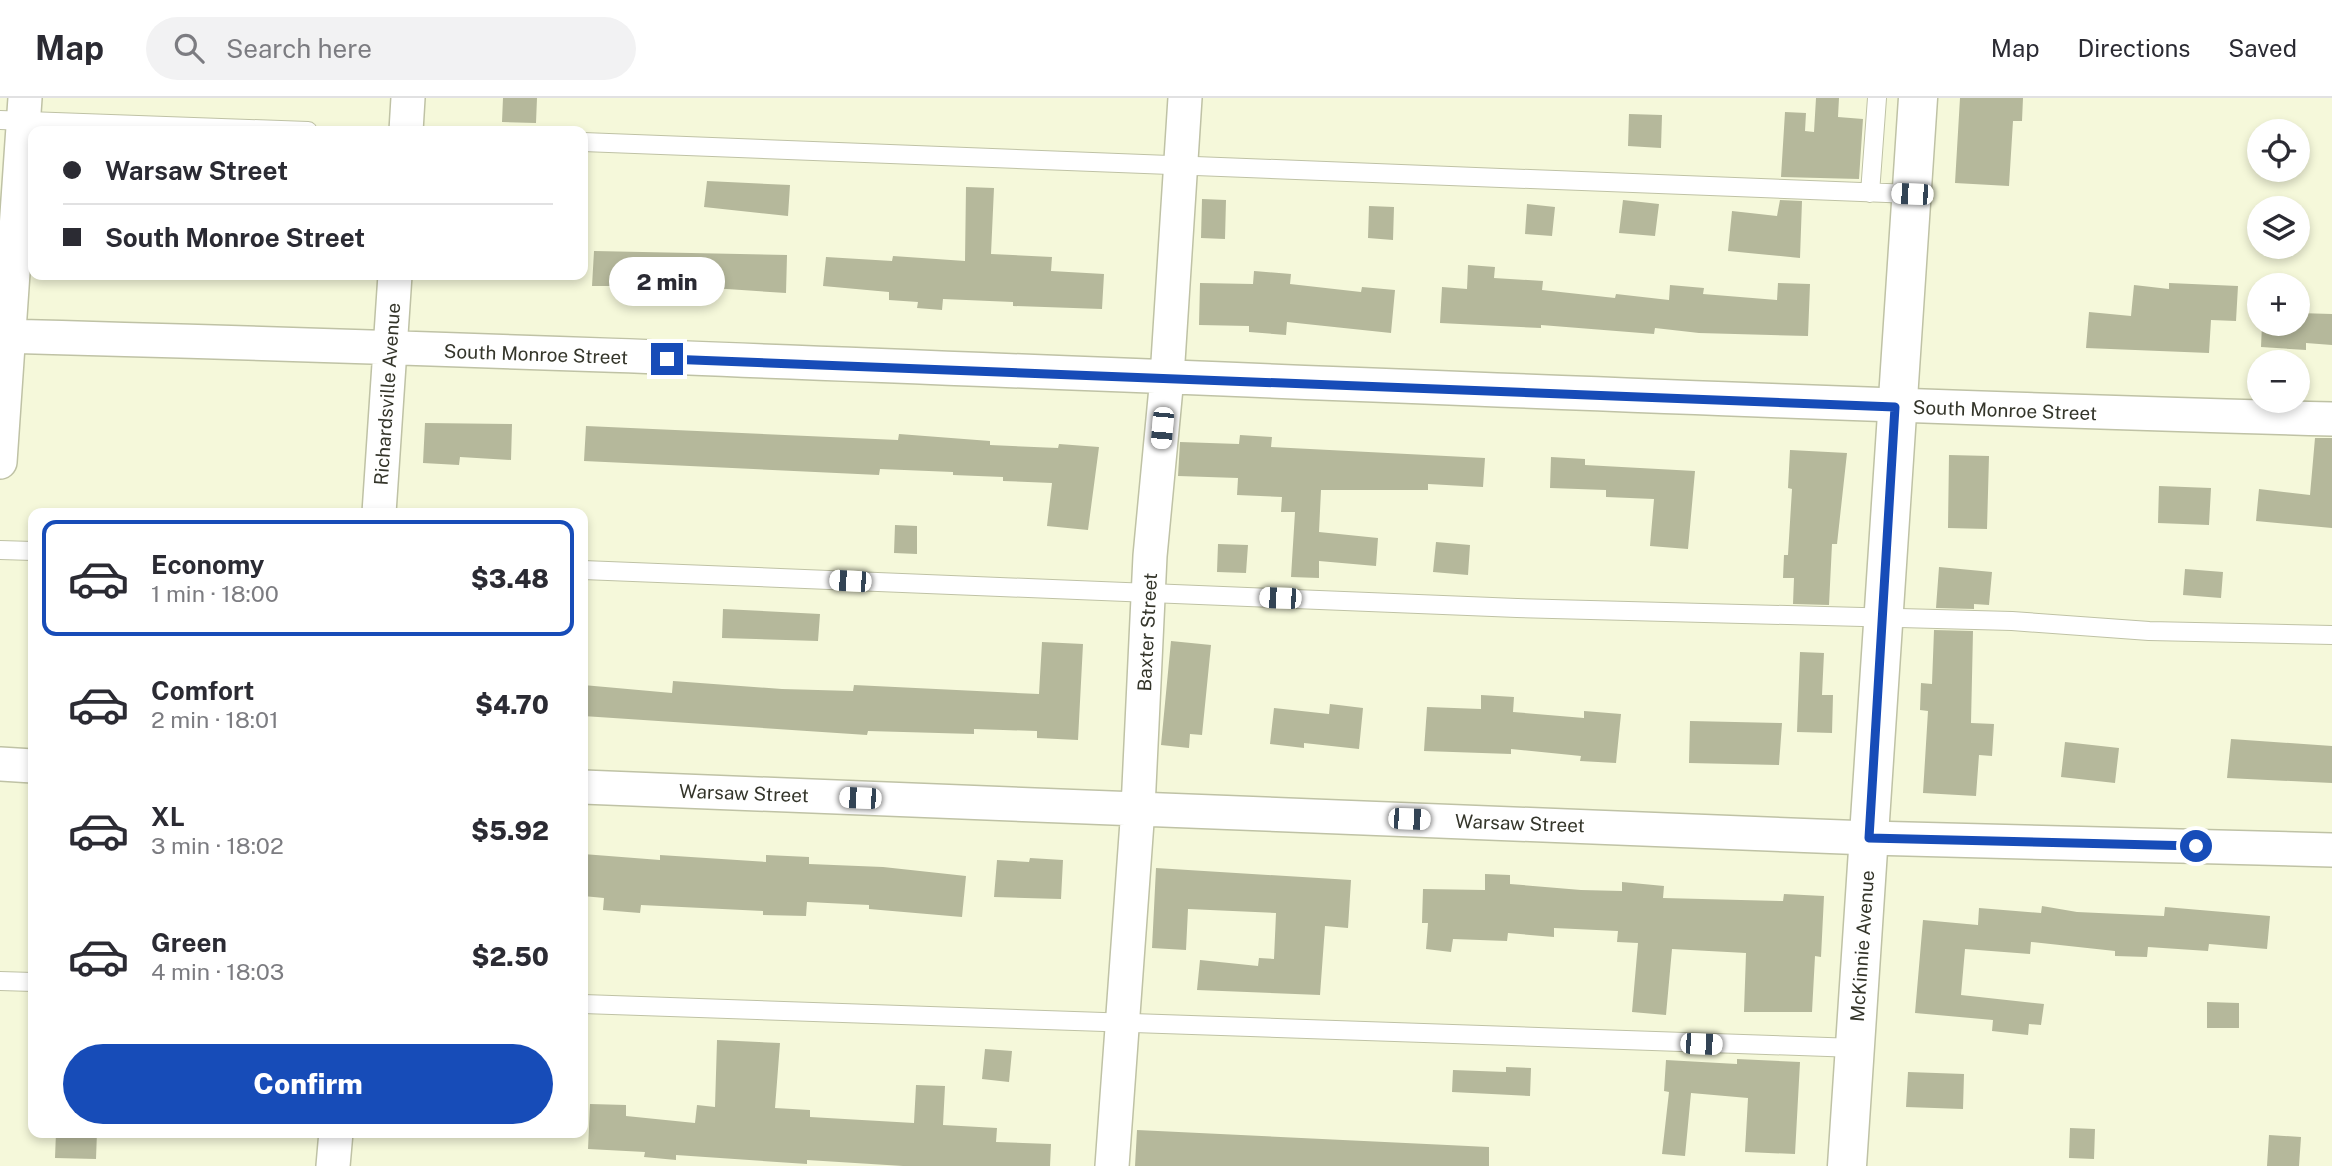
<!DOCTYPE html>
<meta charset="utf-8">
<style>
body{margin:0;font-family:"Public Sans",sans-serif;background:#f2f2f3;color:#2b2b33;height:100vh;display:flex;flex-direction:column;font-size:26px;white-space:nowrap}
*{box-sizing:border-box;margin:0}
p{font-size:23px;color:#7c7c81}
.icon{flex:none;width:38px;height:38px;fill:none;stroke:currentColor;stroke-width:2;stroke-linecap:round;stroke-linejoin:round}
.map{position:relative;flex:1;overflow:hidden}
.side{position:absolute;left:28px;top:410px;width:560px;height:630px;display:flex;flex-direction:column;background:#fff;border-radius:14px;box-shadow:0 4px 10px #0003}
.side>*{flex:none}
.top-card{position:absolute;left:28px;top:28px;width:560px;height:154px;border-radius:14px;box-shadow:0 4px 10px #0003;display:grid;align-content:center;height:154px;padding:0 35px;background:#fff}
.buttons{position:absolute;left:2247px;top:21px;display:grid;gap:14px}
.buttons a{display:grid;place-items:center;width:63px;height:63px;border-radius:50%;background:#fff;box-shadow:0 4px 10px #0003;font-size:35px}
.end{position:absolute;width:32px;height:32px;margin:-16px;border:9px solid #174cb8;background:#fff;box-shadow:0 0 0 4px #fff}
.from{border-radius:50%}
.bubble{position:absolute;height:49px;border-radius:24px;background:#fff;box-shadow:0 4px 10px #0003;font-size:23px;font-weight:800;line-height:49px;text-align:center}
.car{position:absolute;width:21px;height:42px;margin:-21px -10px;border-radius:9px;box-shadow:0 0 5px 2px #0007;background:linear-gradient(#fff 24%,#345 0 40%,#fff 0 76%,#345 0 86%,#fff 0)}
.top-card b{display:flex;align-items:center;gap:24px;height:66px;font-size:26px}
.top-card b+b{border-top:2px solid #e1e1e2}
.top-card i{width:18px;height:18px;background:#2b2b33}
ul{padding:12px 0 0;list-style:none}
li{display:flex;align-items:center;gap:21px;height:116px;margin:0 14px 10px;padding:0 21px;border:4px solid transparent;border-radius:14px}
li div{flex:1}
li b{display:block;font-size:26px}
li em{font-style:normal;font-weight:800}
li.on{border-color:#174cb8}
li>.icon{width:63px;height:63px;stroke-width:1.5}
.cta{display:flex;gap:14px;margin-top:auto;padding:14px 35px}
.cta a{flex:1;height:80px;border-radius:42px;background:#174cb8;color:#fff;font-size:28px;font-weight:800;line-height:80px;text-align:center}
header{display:flex;align-items:center;gap:42px;box-sizing:border-box;height:98px;padding:0 35px;background:#fff;border-bottom:2px solid #e1e1e2}
header strong{font-size:33px}
nav{display:flex;gap:38px;margin-inline-start:auto;font-size:24px}
.search{width:490px;height:63px;background:#f2f2f3;display:flex;align-items:center;gap:18px;box-sizing:border-box;padding:0 24px;border-radius:38px;color:#7c7c81;font-size:26px}
.map>svg:first-child{display:block}
</style>
<header>
<strong>Map</strong>
<div class="search"><svg class="icon" aria-label="search" viewBox="0 0 24 24"><circle cx="10" cy="10" r="6"/><path d="M15 15l6 6"/></svg>Search here</div>
<nav><a>Map</a><a>Directions</a><a>Saved</a></nav>
</header>
<div class="map">
<svg width="2332" height="1068" viewBox="0 0 2332 1068">
<rect width="100%" height="100%" fill="#f5f8da"/>
<path fill="#b5b89b" d="M 503,0 L 537,0 L 536,25 L 502,24 Z
M 1816,0 L 1839,0 L 1838,19 L 1863,21 L 1859,81 L 1781,79 L 1785,14 L 1806,15 L 1805,33 L 1814,34 Z
M 1960,0 L 2023,0 L 2022,23 L 2013,23 L 2009,88 L 1955,85 Z
M 1629,16 L 1662,17 L 1661,50 L 1628,48 Z
M 707,83 L 790,87 L 788,118 L 704,109 Z
M 966,89 L 994,90 L 991,156 L 1052,159 L 1051,173 L 1104,176 L 1102,211 L 1013,208 L 1013,204 L 943,201 L 942,212 L 917,210 L 918,204 L 889,202 L 889,194 L 823,188 L 826,159 L 892,163 L 893,158 L 965,163 Z
M 1202,101 L 1226,102 L 1225,141 L 1201,140 Z
M 1623,102 L 1659,106 L 1655,138 L 1619,135 Z
M 1780,102 L 1802,103 L 1800,160 L 1728,153 L 1732,113 L 1777,118 Z
M 1527,106 L 1555,109 L 1552,138 L 1525,136 Z
M 1369,108 L 1394,109 L 1393,142 L 1368,140 Z
M 594,153 L 787,157 L 786,195 L 682,188 L 592,188 Z
M 1468,167 L 1495,169 L 1494,180 L 1543,183 L 1542,192 L 1615,200 L 1616,196 L 1669,202 L 1670,187 L 1704,190 L 1703,196 L 1777,202 L 1778,185 L 1810,186 L 1808,238 L 1699,235 L 1655,230 L 1654,236 L 1541,227 L 1541,230 L 1440,225 L 1442,189 L 1467,191 Z
M 1254,173 L 1291,176 L 1290,186 L 1361,194 L 1362,189 L 1395,192 L 1391,235 L 1287,224 L 1286,237 L 1249,234 L 1249,228 L 1199,227 L 1200,185 L 1253,186 Z
M 2169,185 L 2238,188 L 2236,223 L 2211,222 L 2209,255 L 2086,250 L 2089,214 L 2131,218 L 2134,187 L 2169,191 Z
M 2298,215 L 2332,216 L 2332,247 L 2306,245 L 2306,252 L 2261,249 L 2262,226 L 2298,226 Z
M 425,325 L 512,326 L 511,362 L 460,359 L 459,367 L 423,365 Z
M 586,328 L 898,342 L 899,336 L 990,343 L 990,347 L 1058,350 L 1059,346 L 1099,349 L 1088,432 L 1047,428 L 1052,385 L 1003,383 L 1003,379 L 953,377 L 953,374 L 880,371 L 879,377 L 584,363 Z
M 1240,337 L 1272,339 L 1271,349 L 1485,360 L 1483,389 L 1428,386 L 1428,392 L 1321,392 L 1319,434 L 1378,440 L 1376,468 L 1319,463 L 1319,480 L 1291,479 L 1295,414 L 1281,414 L 1282,399 L 1237,397 L 1238,380 L 1178,378 L 1180,344 L 1239,346 Z
M 2315,340 L 2332,340 L 2332,430 L 2256,423 L 2259,391 L 2310,397 Z
M 1790,352 L 1847,355 L 1837,446 L 1832,446 L 1829,507 L 1793,506 L 1794,480 L 1783,480 L 1784,457 L 1788,457 L 1792,391 L 1788,390 Z
M 1949,357 L 1989,358 L 1987,431 L 1948,430 Z
M 1551,359 L 1585,361 L 1585,367 L 1695,373 L 1688,451 L 1650,448 L 1654,401 L 1606,399 L 1606,392 L 1550,390 Z
M 2159,388 L 2211,390 L 2209,427 L 2158,425 Z
M 895,427 L 917,428 L 917,456 L 894,455 Z
M 1436,444 L 1470,447 L 1468,477 L 1433,474 Z
M 1218,446 L 1248,447 L 1246,475 L 1217,474 Z
M 1939,469 L 1992,474 L 1989,507 L 1974,506 L 1974,511 L 1936,510 Z
M 2185,471 L 2223,474 L 2221,500 L 2183,497 Z
M 723,511 L 820,516 L 818,543 L 722,540 Z
M 1934,532 L 1973,533 L 1971,625 L 1994,626 L 1992,658 L 1979,657 L 1976,698 L 1923,695 L 1928,613 L 1920,612 L 1921,585 L 1932,586 Z
M 1171,543 L 1211,547 L 1202,637 L 1190,636 L 1189,650 L 1161,647 Z
M 1042,544 L 1083,546 L 1078,642 L 1037,640 L 1037,633 L 974,631 L 974,636 L 868,633 L 867,637 L 583,618 L 583,587 L 672,595 L 673,583 L 782,591 L 853,593 L 854,587 L 1039,596 Z
M 1800,554 L 1824,555 L 1822,597 L 1833,597 L 1832,635 L 1797,634 Z
M 1481,597 L 1514,599 L 1513,614 L 1584,620 L 1584,613 L 1621,616 L 1616,665 L 1580,663 L 1581,658 L 1511,651 L 1511,656 L 1424,653 L 1427,609 L 1481,611 Z
M 1330,606 L 1363,610 L 1359,651 L 1304,645 L 1304,650 L 1270,646 L 1274,610 L 1329,616 Z
M 1690,623 L 1782,625 L 1779,667 L 1689,665 Z
M 2231,641 L 2332,648 L 2332,685 L 2227,680 Z
M 2065,644 L 2119,650 L 2115,685 L 2061,679 Z
M 583,756 L 660,762 L 660,757 L 766,764 L 766,757 L 809,759 L 809,766 L 883,769 L 966,778 L 962,819 L 869,811 L 869,807 L 807,804 L 806,818 L 763,817 L 763,813 L 641,807 L 640,815 L 603,812 L 604,800 L 583,798 Z
M 1030,760 L 1063,762 L 1061,801 L 994,799 L 997,762 L 1029,764 Z
M 1156,770 L 1351,782 L 1348,830 L 1325,828 L 1320,897 L 1197,892 L 1200,862 L 1258,868 L 1259,860 L 1274,861 L 1276,815 L 1188,811 L 1186,852 L 1152,850 Z
M 1485,776 L 1510,777 L 1510,786 L 1581,792 L 1622,793 L 1622,784 L 1664,788 L 1663,800 L 1783,803 L 1784,796 L 1824,798 L 1821,859 L 1815,858 L 1812,914 L 1744,914 L 1746,855 L 1672,851 L 1666,917 L 1632,914 L 1638,845 L 1617,844 L 1618,833 L 1554,830 L 1554,839 L 1508,835 L 1507,843 L 1453,841 L 1451,854 L 1426,851 L 1428,825 L 1422,825 L 1423,791 L 1485,792 Z
M 2042,808 L 2077,814 L 2164,818 L 2165,809 L 2270,818 L 2267,851 L 2209,846 L 2208,853 L 2148,849 L 2147,859 L 2115,858 L 2115,853 L 2031,844 L 2030,856 L 1965,851 L 1961,897 L 2044,906 L 2041,927 L 2029,926 L 2028,937 L 1992,933 L 1993,922 L 1915,915 L 1923,822 L 1978,827 L 1979,810 L 2041,815 Z
M 2207,904 L 2239,905 L 2239,930 L 2207,930 Z
M 717,942 L 780,945 L 775,1010 L 810,1012 L 810,1019 L 914,1025 L 916,987 L 945,988 L 943,1027 L 997,1030 L 996,1044 L 1051,1046 L 1050,1068 L 903,1068 L 807,1062 L 807,1066 L 676,1057 L 676,1062 L 644,1059 L 645,1054 L 588,1051 L 590,1006 L 626,1007 L 626,1018 L 695,1025 L 697,1007 L 715,1009 Z
M 985,951 L 1012,953 L 1009,984 L 982,981 Z
M 1737,961 L 1800,964 L 1795,1056 L 1745,1054 L 1748,1000 L 1691,995 L 1685,1058 L 1662,1056 L 1669,994 L 1664,993 L 1666,962 L 1737,966 Z
M 1506,969 L 1531,970 L 1530,998 L 1452,994 L 1453,972 L 1506,974 Z
M 1908,974 L 1964,976 L 1963,1011 L 1906,1009 Z
M 2070,1030 L 2095,1031 L 2094,1061 L 2069,1060 Z
M 1137,1032 L 1489,1049 L 1489,1068 L 1135,1068 Z
M 56,1034 L 97,1034 L 96,1061 L 55,1060 Z
M 2269,1037 L 2301,1039 L 2299,1068 L 2267,1068 Z"/>
<g fill="none" stroke-linecap="round" stroke-linejoin="round">
<defs>
<path id="service" d="M 0,22 L 308,33
M 583,44 L 1912,96
M 1870,95 L 1877,0
M 0,452 L 33,453
M 583,472 L 1517,510 L 2012,523 L 2149,533 L 2332,537
M 0,883 L 33,884
M 583,906 L 1856,950"/>
<path id="minor" d="M 406,33 L 408,0
M 0,238 C 778,258 1554,299 2332,321
M 0,364 L 25,0
M 379,415 L 395,177
M 0,666 L 33,668
M 583,689 L 1869,740 L 2332,752
M 333,1068 L 336,1034
M 1112,1068 L 1138,710 L 1150,458 L 1167,279 L 1185,0"/>
<path id="tertiary" d="M 1847,1068 L 1918,0"/>
</defs>
<use href="#service" stroke="#bfc2a5" stroke-width="20"/>
<use href="#minor" stroke="#bfc2a5" stroke-width="36"/>
<use href="#tertiary" stroke="#bfc2a5" stroke-width="41"/>
<use href="#service" stroke="#fff" stroke-width="18"/>
<use href="#minor" stroke="#fff" stroke-width="33"/>
<use href="#tertiary" stroke="#fff" stroke-width="38"/>
</g>
<g fill="none" stroke-linecap="round" stroke-linejoin="round">
<path stroke="#174cb8" stroke-width="9" d="M 667,261 L 1895,309 L 1869,740 L 2196,748"/>
</g>
<g text-anchor="middle" dominant-baseline="central" stroke-width="5" stroke-linejoin="round" paint-order="stroke">
<g font-size="19" fill="#34352a" stroke="#fff">
<text transform="translate(536 256) rotate(2)">South Monroe Street</text>
<text transform="translate(387 296) rotate(-86)">Richardsville Avenue</text>
<text transform="translate(2005 312) rotate(2)">South Monroe Street</text>
<text transform="translate(1147 534) rotate(-87)">Baxter Street</text>
<text transform="translate(744 695) rotate(2)">Warsaw Street</text>
<text transform="translate(1520 725) rotate(2)">Warsaw Street</text>
<text transform="translate(1862 848) rotate(-86)">McKinnie Avenue</text>
</g>
</g>
</svg>
<div class="buttons">
<a><svg class="icon" aria-label="locate" viewBox="0 0 24 24"><circle cx="12" cy="12" r="6"/><path d="M12 2v4M12 18v4M2 12h4M18 12h4"/></svg></a>
<a><svg class="icon" aria-label="layers" viewBox="0 0 24 24"><path d="M12 4l9 5-9 5-9-5zM3 14l9 5 9-5"/></svg></a>
<a>+</a>
<a>−</a>
</div>
<i class="end from" style="left:2196px;top:748px"></i>
<i class="end" style="left:667px;top:261px"></i>
<div class="bubble" style="left:609px;top:159px;width:116px">2 min</div>
<i class="car" style="left:1912px;top:96px;rotate:272deg"></i>
<i class="car" style="left:1162px;top:330px;rotate:185deg"></i>
<i class="car" style="left:850px;top:483px;rotate:273deg"></i>
<i class="car" style="left:1280px;top:500px;rotate:272deg"></i>
<i class="car" style="left:860px;top:700px;rotate:272deg"></i>
<i class="car" style="left:1409px;top:721px;rotate:92deg"></i>
<i class="car" style="left:1701px;top:946px;rotate:92deg"></i>
<div class="top-card">
<b><i class="from"></i>Warsaw Street</b>
<b><i></i>South Monroe Street</b>
</div>
<section class="side">
<ul>
<li class="on"><svg class="icon" aria-label="car" viewBox="0 0 24 24"><path d="M5 17H2v-5l4-1 3-4h7l3 4 3 1v5h-3M9 17h6M6 11h13"/><circle cx="7" cy="17" r="2"/><circle cx="17" cy="17" r="2"/></svg><div><b>Economy</b><p>1 min · 18:00</p></div><em>$3.48</em></li>
<li><svg class="icon" aria-label="car" viewBox="0 0 24 24"><path d="M5 17H2v-5l4-1 3-4h7l3 4 3 1v5h-3M9 17h6M6 11h13"/><circle cx="7" cy="17" r="2"/><circle cx="17" cy="17" r="2"/></svg><div><b>Comfort</b><p>2 min · 18:01</p></div><em>$4.70</em></li>
<li><svg class="icon" aria-label="car" viewBox="0 0 24 24"><path d="M5 17H2v-5l4-1 3-4h7l3 4 3 1v5h-3M9 17h6M6 11h13"/><circle cx="7" cy="17" r="2"/><circle cx="17" cy="17" r="2"/></svg><div><b>XL</b><p>3 min · 18:02</p></div><em>$5.92</em></li>
<li><svg class="icon" aria-label="car" viewBox="0 0 24 24"><path d="M5 17H2v-5l4-1 3-4h7l3 4 3 1v5h-3M9 17h6M6 11h13"/><circle cx="7" cy="17" r="2"/><circle cx="17" cy="17" r="2"/></svg><div><b>Green</b><p>4 min · 18:03</p></div><em>$2.50</em></li>
</ul>
<div class="cta"><a>Confirm</a></div>
</section>
</div>
